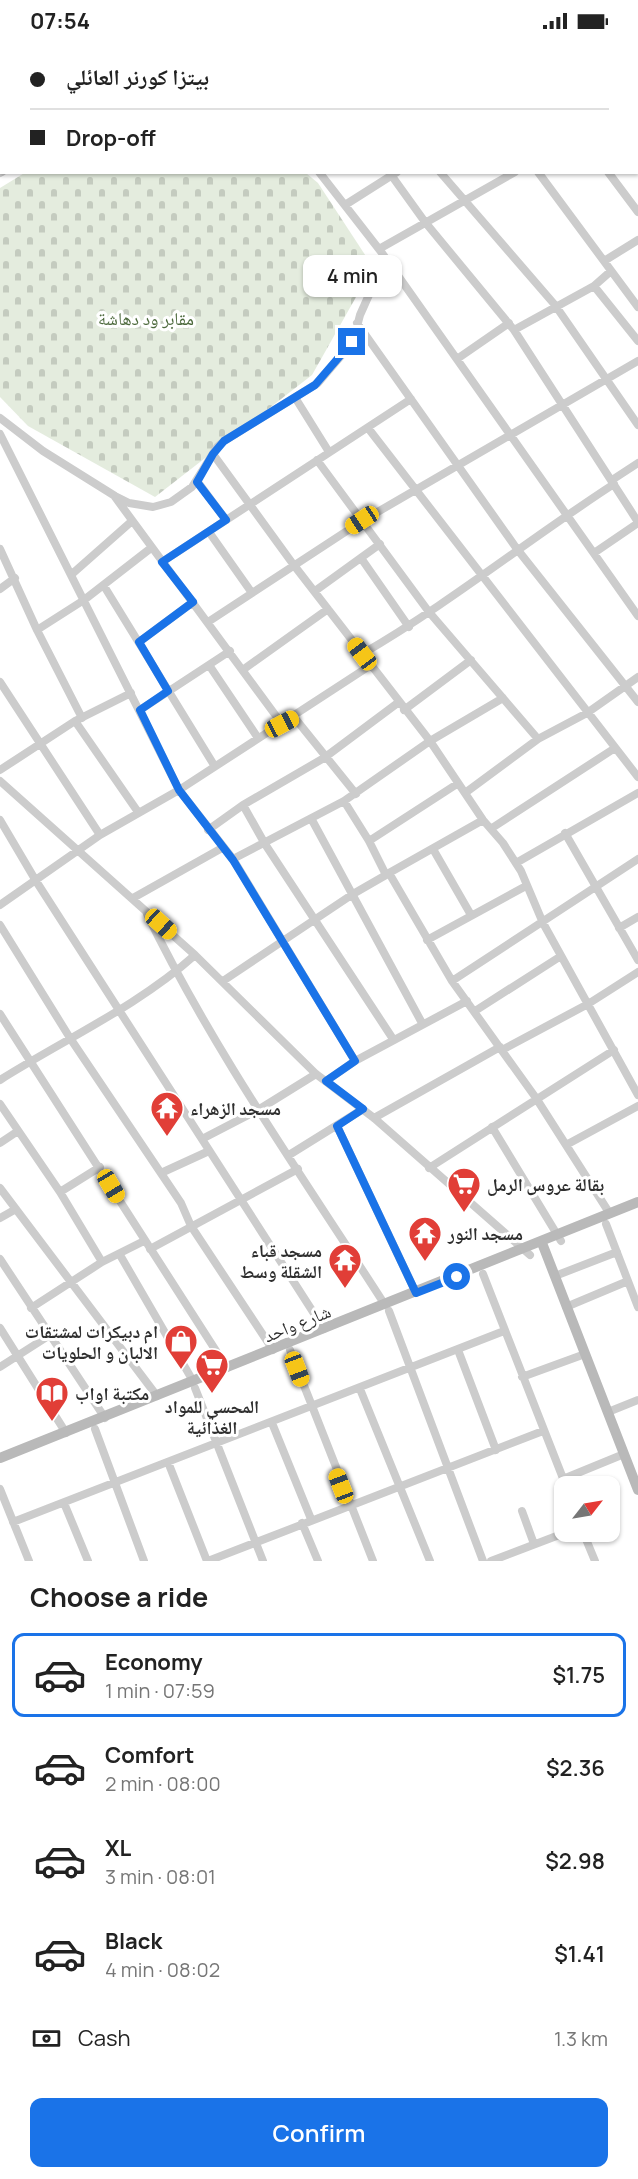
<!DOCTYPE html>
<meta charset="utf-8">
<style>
body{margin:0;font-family:Manrope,"Noto Naskh Arabic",sans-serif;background:#f6f6f6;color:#222;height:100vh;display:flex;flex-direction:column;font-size:22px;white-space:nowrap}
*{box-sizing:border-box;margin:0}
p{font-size:20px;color:#767676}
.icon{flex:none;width:33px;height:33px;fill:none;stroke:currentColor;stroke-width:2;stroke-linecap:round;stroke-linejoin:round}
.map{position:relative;height:1519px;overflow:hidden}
.details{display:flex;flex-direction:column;background:#fff;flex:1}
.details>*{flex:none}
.guide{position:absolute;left:0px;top:0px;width:639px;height:132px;box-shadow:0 2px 4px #0004;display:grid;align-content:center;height:132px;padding:0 30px;background:#fff}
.needle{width:39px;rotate:59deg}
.tools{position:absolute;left:554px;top:1434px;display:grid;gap:12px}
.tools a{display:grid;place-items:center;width:66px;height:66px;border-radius:12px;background:#fff;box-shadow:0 2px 4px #0004;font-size:30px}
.end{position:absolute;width:27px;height:27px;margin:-14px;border:8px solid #1a73e8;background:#fff;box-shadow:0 0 0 3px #fff}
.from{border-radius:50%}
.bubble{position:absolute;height:42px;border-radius:12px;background:#fff;box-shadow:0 2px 4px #0004;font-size:20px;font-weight:600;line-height:42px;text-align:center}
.car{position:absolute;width:18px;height:36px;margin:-18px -9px;border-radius:8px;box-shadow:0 0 4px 2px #0007;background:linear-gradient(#f5c518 24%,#345 0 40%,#f5c518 0 76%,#345 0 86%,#f5c518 0)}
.guide b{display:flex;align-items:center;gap:21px;height:57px;font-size:22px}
.guide b+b{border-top:2px solid #e0e0e0}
.guide i{width:15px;height:15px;background:#222}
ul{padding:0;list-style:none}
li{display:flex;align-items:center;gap:18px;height:84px;margin:0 12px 9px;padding:0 18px;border:3px solid transparent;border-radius:12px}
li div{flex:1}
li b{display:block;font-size:22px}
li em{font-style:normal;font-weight:600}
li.selected{border-color:#1a73e8}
li>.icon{width:54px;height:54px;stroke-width:1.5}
h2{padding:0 30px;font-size:27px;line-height:72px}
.pay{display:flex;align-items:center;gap:15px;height:66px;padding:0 30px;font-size:22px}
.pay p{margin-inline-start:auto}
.button{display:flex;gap:12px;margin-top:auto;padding:12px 30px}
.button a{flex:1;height:69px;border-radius:12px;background:#1a73e8;color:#fff;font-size:24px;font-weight:600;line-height:69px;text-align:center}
.status{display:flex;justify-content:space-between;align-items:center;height:42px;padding:0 30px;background:#fff;direction:ltr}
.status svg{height:16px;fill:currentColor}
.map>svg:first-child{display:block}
</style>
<div class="status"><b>07:54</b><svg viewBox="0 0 49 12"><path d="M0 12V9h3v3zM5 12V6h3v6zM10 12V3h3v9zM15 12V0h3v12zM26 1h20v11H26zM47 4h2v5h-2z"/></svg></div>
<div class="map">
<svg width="638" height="1519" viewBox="0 0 638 1519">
<defs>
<pattern id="cemetery-stones" width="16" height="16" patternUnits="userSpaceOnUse" patternTransform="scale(1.5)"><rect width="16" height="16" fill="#e4ecde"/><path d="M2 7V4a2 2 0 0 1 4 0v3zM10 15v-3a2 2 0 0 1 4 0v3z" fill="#c4cbbf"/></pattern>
</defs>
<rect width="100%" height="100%" fill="#fff"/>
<path fill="url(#cemetery-stones)" d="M 26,130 L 306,131 L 318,141 L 373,225 L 312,333 L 155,455 L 28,384 L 0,355 L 0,146 Z"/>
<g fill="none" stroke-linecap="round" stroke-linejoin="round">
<path stroke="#ccc" stroke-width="8" d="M 54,0 L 55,2
M 150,0 L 151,2
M 217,0 L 218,2
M 260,0 L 261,2
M 323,0 L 325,2
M 409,0 L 410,2
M 442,0 L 444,2
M 517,0 L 518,2
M 599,0 L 600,2
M 136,2 L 139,0
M 343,2 L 345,0
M 633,2 L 636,0
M 0,28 L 2,28
M 319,130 L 382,211 L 638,574
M 389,130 L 425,180 L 514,288 L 638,480
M 440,130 L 555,263 L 638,383
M 538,130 L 638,265
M 608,130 L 638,170
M 0,131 L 2,130
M 345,163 L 397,130
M 379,207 L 515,130
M 604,219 L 638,198
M 594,244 L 638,299
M 357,281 L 517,507 L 638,660
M 514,288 L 594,244 L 611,229
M 457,317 L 509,281
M 296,357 L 329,410
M 0,376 L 43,409 L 115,454 L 129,461 L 153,465 L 171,460 L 192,445 L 217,405 L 224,399 L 318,341 L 353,300 L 360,273 L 385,217
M 368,386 L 638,735
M 0,392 L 179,748 L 233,817 L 355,1019
M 213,412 L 293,522 L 430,699 L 483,778 L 503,801 L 521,829 L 543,881 L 638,1053
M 317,418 L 429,570 L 538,697
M 612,438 L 638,421
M 197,439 L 226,478
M 115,455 L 282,682
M 209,490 L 252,551
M 0,507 L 37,588 L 82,676
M 594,511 L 638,481
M 361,516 L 409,585
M 162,520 L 411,357
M 72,532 L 132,479
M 104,544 L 214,723
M 0,547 L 15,536
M 315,549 L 380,502
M 208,580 L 362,479 L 638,319
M 37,588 L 84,558 L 151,506
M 139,600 L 193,560
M 362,612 C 450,561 529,497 614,442
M 209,623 L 258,696
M 244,627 L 328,567
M 0,640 L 100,793
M 140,668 L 230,609
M 404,668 L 471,618
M 294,675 L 356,752
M 75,679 L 138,770
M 0,728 L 75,679 L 131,651
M 0,739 L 195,913 L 316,1032 L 374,1076 L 530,1213
M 465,751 L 538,697 L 587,671 L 638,635
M 344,759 L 369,799 L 386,833 L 389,831 L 452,939 L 536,1056 L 610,1172
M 243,763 L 265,802 L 393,997
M 0,778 L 36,839 L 324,1287
M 312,778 L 422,981
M 492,786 L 615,706
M 208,788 L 243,763 L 324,716 L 399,660
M 565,791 L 638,918
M 369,799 L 457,742
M 433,807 L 471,873
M 233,817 L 344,759 L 430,699 L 503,656
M 516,821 L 638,751
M 389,831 L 483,778
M 133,856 L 222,806
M 0,863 L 100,793 L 179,748 L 371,623
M 147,872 C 214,1010 303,1135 385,1263
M 0,883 L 70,996 L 181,1161 L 191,1184 L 273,1308
M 619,886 L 638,875
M 427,898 L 526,844
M 223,939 L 353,852 L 386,833
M 452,939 L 638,817
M 475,969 L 561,914
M 0,972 L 227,1326
M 502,1008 L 588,962 L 638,930
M 0,1038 C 65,997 138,964 195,913
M 326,1039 L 355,1019 L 467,959
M 0,1062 L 60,1150 L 102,1220
M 374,1076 L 500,1005
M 337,1084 L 416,1251
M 492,1085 L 561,1199
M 202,1097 L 258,1068 L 316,1032
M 0,1101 L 18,1089
M 566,1103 L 638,1064
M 289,1113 L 363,1067
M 429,1126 L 614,1008
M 161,1131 L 209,1109
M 0,1146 L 157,1354
M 60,1150 L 100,1125
M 0,1176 L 16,1167
M 606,1182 L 638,1265
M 150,1207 L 298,1127
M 120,1213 L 193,1339
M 0,1217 L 105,1376
M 483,1232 L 566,1444
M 555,1234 L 617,1210
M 566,1265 L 628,1239
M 31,1266 L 102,1220 L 144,1199
M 389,1269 L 483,1519
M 0,1286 L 66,1391
M 290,1308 L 373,1519
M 458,1308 L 496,1408
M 0,1325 L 50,1293
M 522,1335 L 585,1312
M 195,1346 L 263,1519
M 360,1347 L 430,1519
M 608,1370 L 638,1358
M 272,1381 L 311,1477
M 95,1387 L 144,1519
M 168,1420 L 207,1519
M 563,1437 L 624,1412
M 0,1447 L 29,1519
M 64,1461 L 88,1519
M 522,1469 L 534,1502
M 13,1480 L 504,1289
M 302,1481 L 318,1519
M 583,1490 L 595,1519
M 208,1519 L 543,1389
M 491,1519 L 567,1490"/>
<path stroke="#b9b9b9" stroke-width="10" d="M 542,1201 L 638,1448
M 0,1416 L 638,1160"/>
</g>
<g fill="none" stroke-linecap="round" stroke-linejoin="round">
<path stroke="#1a73e8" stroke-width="8" d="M 352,300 L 315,343 L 224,399 L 213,412 L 197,440 L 226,478 L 162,520 L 193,560 L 139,600 L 168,649 L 140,668 L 179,748 L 233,818 L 355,1019 L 326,1039 L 363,1067 L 337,1084 L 416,1251 L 457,1235"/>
</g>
<defs>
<symbol id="temple-pin" viewBox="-11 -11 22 30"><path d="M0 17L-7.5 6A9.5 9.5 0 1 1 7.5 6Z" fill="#e13e37" stroke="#fff"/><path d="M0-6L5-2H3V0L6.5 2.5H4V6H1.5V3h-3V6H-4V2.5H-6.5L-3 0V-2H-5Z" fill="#fff"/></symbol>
<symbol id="supermarket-pin" viewBox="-11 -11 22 30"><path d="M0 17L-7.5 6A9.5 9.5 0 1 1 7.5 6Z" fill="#e13e37" stroke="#fff"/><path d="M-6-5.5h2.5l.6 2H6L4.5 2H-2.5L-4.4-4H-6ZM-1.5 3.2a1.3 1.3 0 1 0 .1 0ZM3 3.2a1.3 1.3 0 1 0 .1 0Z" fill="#fff"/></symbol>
<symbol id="shop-pin" viewBox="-11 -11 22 30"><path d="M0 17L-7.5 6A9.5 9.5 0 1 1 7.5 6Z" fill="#e13e37" stroke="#fff"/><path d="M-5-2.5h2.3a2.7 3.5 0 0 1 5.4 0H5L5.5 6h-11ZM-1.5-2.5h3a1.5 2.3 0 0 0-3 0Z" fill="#fff"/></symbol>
<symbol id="library-pin" viewBox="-11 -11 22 30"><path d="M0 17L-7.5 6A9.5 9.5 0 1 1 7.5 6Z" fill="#e13e37" stroke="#fff"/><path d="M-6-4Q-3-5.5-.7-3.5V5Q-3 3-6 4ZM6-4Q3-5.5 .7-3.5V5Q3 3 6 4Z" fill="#fff"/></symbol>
</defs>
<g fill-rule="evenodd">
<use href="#temple-pin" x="148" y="1047" width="38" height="52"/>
<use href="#supermarket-pin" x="445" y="1123" width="38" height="52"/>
<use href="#temple-pin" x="406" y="1172" width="38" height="52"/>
<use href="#temple-pin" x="326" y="1199" width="38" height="52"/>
<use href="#shop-pin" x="162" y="1280" width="38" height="52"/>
<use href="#supermarket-pin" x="193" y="1304" width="38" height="52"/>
<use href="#library-pin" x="33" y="1332" width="38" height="52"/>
</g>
<g text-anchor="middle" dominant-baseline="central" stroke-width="6" stroke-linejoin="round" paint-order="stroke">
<g font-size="18" fill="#4d6a3d" stroke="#fff">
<text x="146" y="276">مقابر ود دهاشة</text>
</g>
<g font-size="18" font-weight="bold" fill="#2f2f2f" stroke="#fff" text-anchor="start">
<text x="190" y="1066">مسجد الزهراء</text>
<text x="487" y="1142">بقالة عروس الرمل</text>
<text x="448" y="1191">مسجد النور</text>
<text x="322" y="1208" text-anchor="end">مسجد قباء<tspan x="322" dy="21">الشقلة وسط</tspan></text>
<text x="158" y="1289" text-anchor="end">ام دبيكرات لمشتقات<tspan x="158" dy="21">الالبان و الحلويات</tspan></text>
<text x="75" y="1351">مكتبة اواب</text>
<text x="212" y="1364" text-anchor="middle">المحسي للمواد<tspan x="212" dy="21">الغذائية</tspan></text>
</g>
<g font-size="18" fill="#2f2f2f" stroke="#fff">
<text transform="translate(297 1281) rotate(-22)">شارع واحد</text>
</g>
</g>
</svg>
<div class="tools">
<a><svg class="needle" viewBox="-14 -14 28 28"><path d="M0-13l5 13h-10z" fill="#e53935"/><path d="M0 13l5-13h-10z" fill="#767676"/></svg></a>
</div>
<i class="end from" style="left:457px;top:1235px"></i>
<i class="end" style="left:352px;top:300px"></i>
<div class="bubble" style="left:303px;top:213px;width:99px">4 min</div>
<i class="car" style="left:362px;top:478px;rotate:237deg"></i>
<i class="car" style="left:362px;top:612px;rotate:323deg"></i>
<i class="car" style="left:282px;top:682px;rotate:62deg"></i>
<i class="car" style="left:161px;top:882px;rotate:132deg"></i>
<i class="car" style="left:111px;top:1144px;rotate:149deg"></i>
<i class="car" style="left:297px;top:1327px;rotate:159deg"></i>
<i class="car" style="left:341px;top:1444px;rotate:339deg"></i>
<div class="guide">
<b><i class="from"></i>بيتزا كورنر العائلي</b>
<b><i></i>Drop-off</b>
</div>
</div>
<section class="details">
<h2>Choose a ride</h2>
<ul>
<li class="selected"><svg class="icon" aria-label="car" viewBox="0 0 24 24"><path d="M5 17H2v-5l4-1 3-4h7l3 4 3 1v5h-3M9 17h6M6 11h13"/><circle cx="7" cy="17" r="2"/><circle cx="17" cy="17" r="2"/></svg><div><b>Economy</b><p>1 min · 07:59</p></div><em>$1.75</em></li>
<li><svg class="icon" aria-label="car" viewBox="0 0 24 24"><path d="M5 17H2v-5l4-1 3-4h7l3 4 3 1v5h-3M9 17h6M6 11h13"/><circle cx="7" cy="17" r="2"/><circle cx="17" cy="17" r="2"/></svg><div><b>Comfort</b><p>2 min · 08:00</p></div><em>$2.36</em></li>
<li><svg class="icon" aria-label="car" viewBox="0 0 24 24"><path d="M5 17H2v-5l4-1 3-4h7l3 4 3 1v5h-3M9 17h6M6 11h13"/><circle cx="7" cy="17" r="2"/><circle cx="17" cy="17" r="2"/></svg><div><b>XL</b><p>3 min · 08:01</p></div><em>$2.98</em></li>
<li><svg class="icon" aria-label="car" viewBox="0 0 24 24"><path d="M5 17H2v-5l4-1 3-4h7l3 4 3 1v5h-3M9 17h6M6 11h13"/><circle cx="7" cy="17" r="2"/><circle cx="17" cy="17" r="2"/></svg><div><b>Black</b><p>4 min · 08:02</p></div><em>$1.41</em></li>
</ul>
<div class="pay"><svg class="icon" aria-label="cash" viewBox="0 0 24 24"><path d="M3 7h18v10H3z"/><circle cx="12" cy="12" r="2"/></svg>Cash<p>1.3 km</p></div>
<div class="button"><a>Confirm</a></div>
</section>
